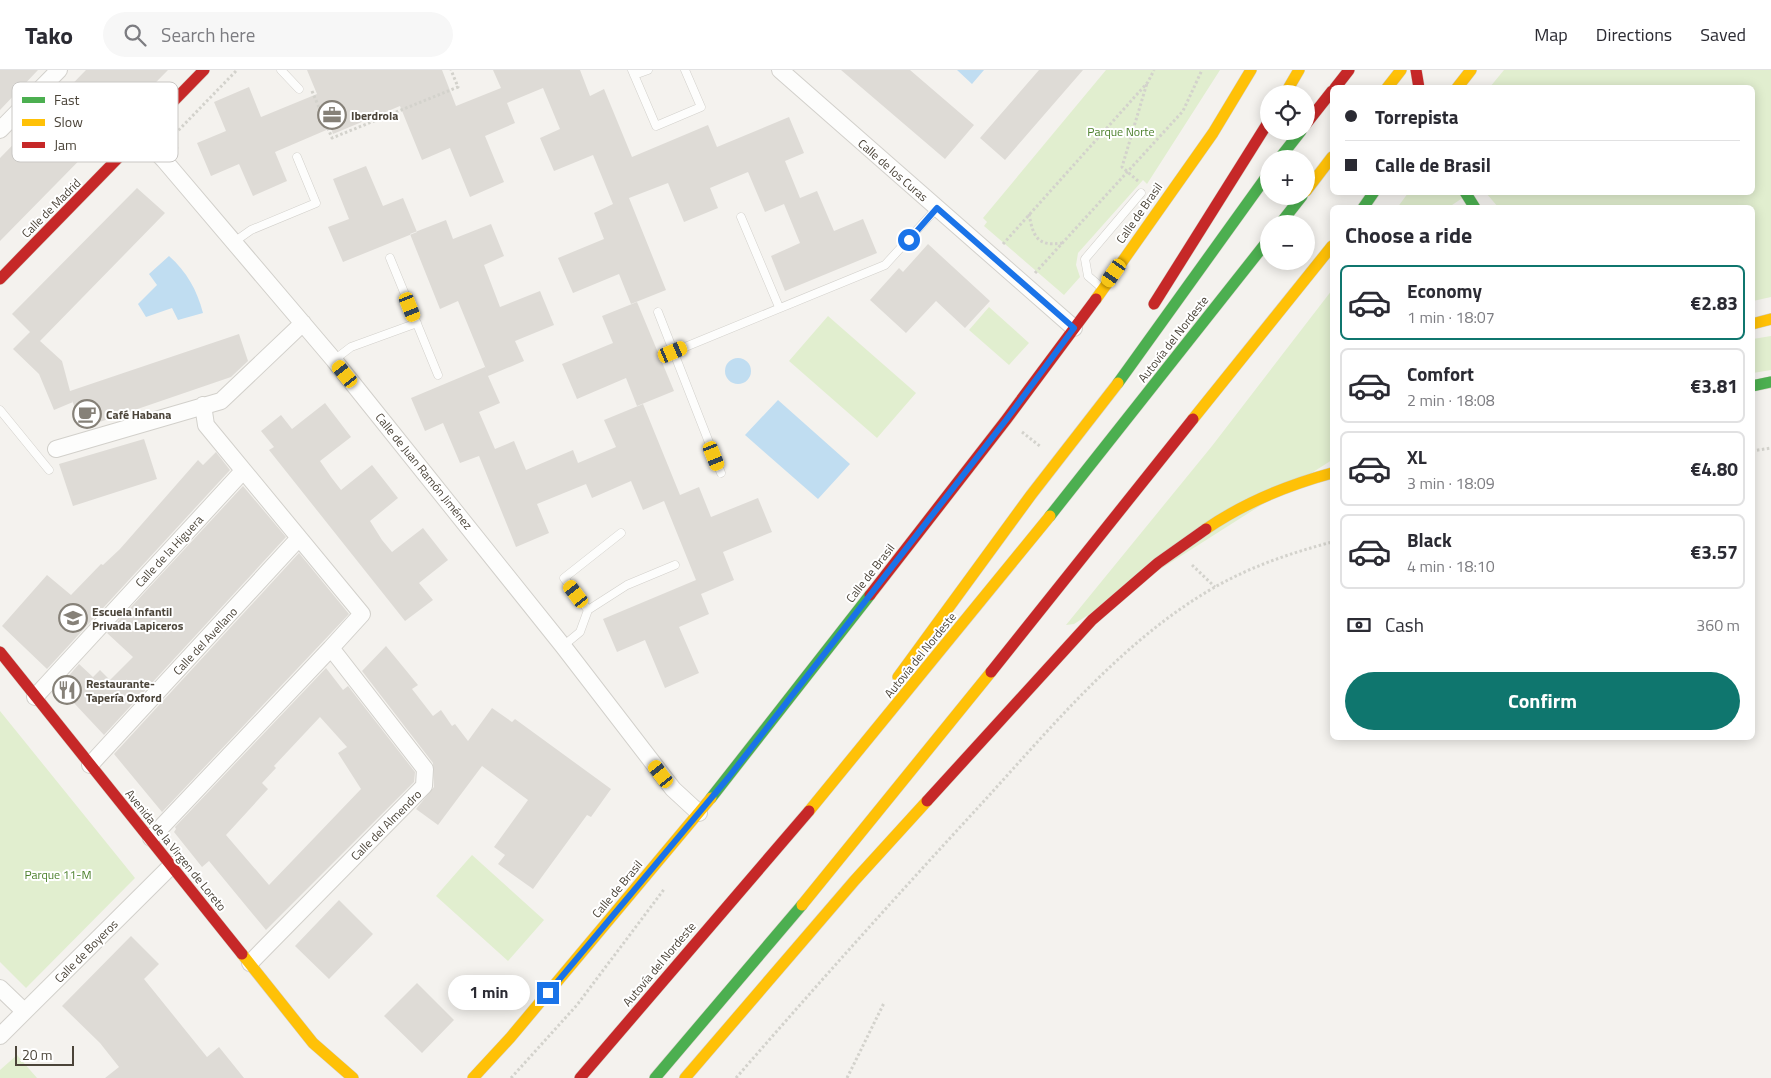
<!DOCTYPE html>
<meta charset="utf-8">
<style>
body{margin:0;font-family:"Titillium Web",sans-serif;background:#f7f7f7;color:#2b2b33;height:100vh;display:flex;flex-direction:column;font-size:19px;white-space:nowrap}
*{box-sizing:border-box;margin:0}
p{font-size:16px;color:#7c7c81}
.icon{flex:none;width:28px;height:28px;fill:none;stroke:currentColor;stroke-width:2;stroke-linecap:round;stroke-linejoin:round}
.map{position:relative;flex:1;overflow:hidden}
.sheet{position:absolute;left:1330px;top:135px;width:425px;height:535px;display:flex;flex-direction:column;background:#fff;border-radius:8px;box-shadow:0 2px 12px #0003}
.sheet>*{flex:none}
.banner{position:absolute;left:1330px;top:15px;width:425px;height:110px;border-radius:8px;box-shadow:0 2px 12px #0003;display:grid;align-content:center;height:110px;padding:0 15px;background:#fff}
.tools{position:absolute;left:1260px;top:15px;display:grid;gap:10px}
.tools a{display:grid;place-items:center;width:55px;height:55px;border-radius:50%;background:#fff;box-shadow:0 2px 12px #0003;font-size:25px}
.scale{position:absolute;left:15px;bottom:12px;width:59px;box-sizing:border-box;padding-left:5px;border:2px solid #4b4439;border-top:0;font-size:14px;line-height:18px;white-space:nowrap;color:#4b4439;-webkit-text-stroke:4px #fff;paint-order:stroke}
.end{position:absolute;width:22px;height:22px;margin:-11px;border:6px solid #1a73e8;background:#fff;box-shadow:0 0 0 2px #fff}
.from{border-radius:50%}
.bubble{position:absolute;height:35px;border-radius:18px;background:#fff;box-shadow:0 2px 12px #0003;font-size:16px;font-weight:700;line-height:35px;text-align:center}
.car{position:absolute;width:15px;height:30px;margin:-15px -8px;border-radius:6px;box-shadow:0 0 4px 1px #0007;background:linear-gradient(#f5c518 24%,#345 0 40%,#f5c518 0 76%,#345 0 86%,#f5c518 0)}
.banner b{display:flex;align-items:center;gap:18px;height:48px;font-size:19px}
.banner b+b{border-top:1px solid #e1e1e2}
.banner i{width:12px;height:12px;background:#2b2b33}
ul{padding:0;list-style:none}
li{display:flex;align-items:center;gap:15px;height:75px;margin:0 10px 8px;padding:0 5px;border:2px solid #e1e1e2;border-radius:8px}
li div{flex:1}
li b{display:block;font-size:19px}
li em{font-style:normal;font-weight:700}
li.current{border-color:#0f766e}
li>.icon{width:45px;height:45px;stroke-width:1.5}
h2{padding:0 15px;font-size:22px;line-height:60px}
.pay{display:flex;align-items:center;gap:12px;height:55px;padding:0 15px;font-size:19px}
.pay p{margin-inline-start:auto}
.button{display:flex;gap:10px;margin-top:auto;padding:10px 15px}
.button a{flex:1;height:58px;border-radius:30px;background:#0f766e;color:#fff;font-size:20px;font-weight:700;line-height:58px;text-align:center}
header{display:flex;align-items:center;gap:30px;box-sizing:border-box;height:70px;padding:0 25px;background:#fff;border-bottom:1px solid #e1e1e2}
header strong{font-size:24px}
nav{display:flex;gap:28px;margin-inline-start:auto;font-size:18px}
.search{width:350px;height:45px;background:#f7f7f7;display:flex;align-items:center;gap:12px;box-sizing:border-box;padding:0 18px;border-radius:28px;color:#7c7c81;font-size:19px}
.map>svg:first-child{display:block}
</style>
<header>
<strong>Tako</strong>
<div class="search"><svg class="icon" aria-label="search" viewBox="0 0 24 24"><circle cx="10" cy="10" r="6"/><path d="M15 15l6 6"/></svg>Search here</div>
<nav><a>Map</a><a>Directions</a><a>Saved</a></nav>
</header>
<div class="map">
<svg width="1771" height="1008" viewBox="0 0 1771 1008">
<rect width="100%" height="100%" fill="#f4f2ee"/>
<path fill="#e1eecf" d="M 1106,0 L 1220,0 L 1147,114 L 1143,110 L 1078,183 L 1076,195 L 1080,207 L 1064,225 L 984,156 L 987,152 L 983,148 Z
M 1504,0 L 1771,0 L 1771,227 L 1753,231 L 1752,138 L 1498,137 L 1486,123 L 1752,122 L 1752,18 L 1490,17 Z
M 1408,123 L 1470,123 L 1449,137 L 1397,138 Z
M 1332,220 L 1332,390 L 1074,554 L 1066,555 L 1212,376 Z
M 989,237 L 1029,273 L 1009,295 L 969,260 Z
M 828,246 L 916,323 L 877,368 L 789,291 Z
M 1771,266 L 1771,300 L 1753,303 L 1753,269 Z
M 0,641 L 135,808 L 26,918 L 0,892 Z
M 472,785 L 544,850 L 508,891 L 436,826 Z
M 17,985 L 37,1008 L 0,1008 L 0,1000 Z"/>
<path fill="#c0ddf1" d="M 957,0 L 984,0 L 972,14 Z
M 169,186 C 187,202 197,220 203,243 L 178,250 L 172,238 L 146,247 L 138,234 L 157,215 L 149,204 Z
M725 301a13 13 0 1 1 26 0a13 13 0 1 1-26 0Z
M 778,330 L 850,394 L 818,429 L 745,365 Z"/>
<path fill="#dedbd6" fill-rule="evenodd" d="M 0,0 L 38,0 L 0,40 Z
M 86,0 L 168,0 L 0,171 L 0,88 Z
M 307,0 L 442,0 L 456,36 L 501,18 L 493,0 L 580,0 L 590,26 L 604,19 L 632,87 L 708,55 L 717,77 L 789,47 L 804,83 L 785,91 L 800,128 L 817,121 L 834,161 L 863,149 L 877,183 L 785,221 L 771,186 L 800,173 L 784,134 L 765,142 L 748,102 L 710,118 L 718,138 L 684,152 L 668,113 L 629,128 L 666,220 L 631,234 L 619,204 L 573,223 L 558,188 L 604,169 L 594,143 L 613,134 L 593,85 L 554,101 L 540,68 L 560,59 L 543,18 L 507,33 L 515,53 L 485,66 L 504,112 L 470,127 L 450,78 L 422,90 L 400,36 L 333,64 L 331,58 L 275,82 L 287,111 L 253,126 L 239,94 L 211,106 L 197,73 L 226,61 L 214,32 L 249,17 L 261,47 L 317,24 Z
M 841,0 L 910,0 L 974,55 L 945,89 Z
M 1039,0 L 1083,0 L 1005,90 L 980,68 Z
M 366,96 L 383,136 L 403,128 L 417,162 L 343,192 L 328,157 L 349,149 L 333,109 Z
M 137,118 L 165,143 L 40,271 L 62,291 L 70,321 L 239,264 L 248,291 L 231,307 L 82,358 L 72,330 L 73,332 L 54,340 L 39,304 L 13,279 L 30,262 L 38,270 L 12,244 Z
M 446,150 L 453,169 L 491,154 L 504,186 L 484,195 L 500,237 L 540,221 L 554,255 L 515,271 L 524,291 L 488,306 L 500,333 L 479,342 L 495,379 L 514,371 L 526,400 L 573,380 L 578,393 L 616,377 L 604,350 L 643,334 L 680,425 L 699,417 L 711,447 L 758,428 L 772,462 L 723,482 L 734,510 L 701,524 L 709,544 L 679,557 L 699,603 L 665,618 L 645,570 L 617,582 L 603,549 L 696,510 L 664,431 L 643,440 L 631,411 L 592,428 L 586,414 L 537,434 L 549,463 L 516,477 L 479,386 L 460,393 L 443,353 L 425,361 L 411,328 L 485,297 L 488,304 L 458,231 L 440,239 L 410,164 Z
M 928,174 L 990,231 L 965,258 L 936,231 L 906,263 L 870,230 L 899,198 L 903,202 Z
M 637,232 L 674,321 L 637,336 L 626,308 L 577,329 L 562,294 L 613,273 L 602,246 Z
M 325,333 L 351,367 L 320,391 L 331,407 L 341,420 L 372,395 L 398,428 L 370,451 L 382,470 L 392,482 L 423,458 L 448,490 L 419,513 L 433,530 L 405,551 L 269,380 L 274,377 L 261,361 L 281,345 L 292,359 Z
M 144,369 L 157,409 L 73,436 L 59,394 Z
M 216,382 L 230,400 L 47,599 L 2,556 L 47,505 L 71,525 L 101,494 L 103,495 L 120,479 L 198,390 L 203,395 Z
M 243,416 L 286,467 L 104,665 L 59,617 L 79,594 L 93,607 L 100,600 L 110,610 L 133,587 L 107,563 Z
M 299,483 L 349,544 L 162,742 L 114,684 Z
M 386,576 L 418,615 L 412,619 L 433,646 L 441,640 L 452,656 L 455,654 L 468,671 L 492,638 L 512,652 L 515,649 L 611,719 L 591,747 L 587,745 L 533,819 L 498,794 L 505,785 L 494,777 L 528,730 L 482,696 L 438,755 L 416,739 L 434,717 L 433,693 L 362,601 Z
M 326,598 L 343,620 L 348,616 L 415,702 L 414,712 L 266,860 L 209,791 L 202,797 L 174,762 L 176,759 L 175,757 ZM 320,647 L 347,677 L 338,683 L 361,719 L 269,815 L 226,765 L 268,719 L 262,713 L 276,698 L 274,696 Z
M 339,830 L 373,864 L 329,909 L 295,876 Z
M 131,866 L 159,894 L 144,909 L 207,987 L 219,977 L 244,1008 L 105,1008 L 119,997 L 100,973 L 62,936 Z
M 417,913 L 454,950 L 422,983 L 384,946 Z"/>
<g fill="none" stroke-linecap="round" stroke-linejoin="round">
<defs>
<path id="lane" d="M 281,0 L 299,19
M 632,0 L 656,56 L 701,37 L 685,0
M 634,5 L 648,0
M 741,147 L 779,237
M 234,172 L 251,160 L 316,133 L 297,87
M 390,188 L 438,305
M 1102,218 L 1088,206 L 1085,189 L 1141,123
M 658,242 L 721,403
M 673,282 L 885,195 L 937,138
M 334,290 L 351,277 L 417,253
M 0,340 L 49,400
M 588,540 L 564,508 L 621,463
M 563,576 L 580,562 L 588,540 L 627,515 L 675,495"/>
<path id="street" d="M 780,0 L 1074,258
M 0,60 L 59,0
M 141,66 L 164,90 L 334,290 L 563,576 L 673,719 L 699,743
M 203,335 L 206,355 L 362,544 L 331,578
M 56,379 L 221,331 L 303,253
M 35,627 L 243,401
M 90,695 L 299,468
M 151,768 L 331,578 L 425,699 L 424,716 L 250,893
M 0,918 L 24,941
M 0,966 L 172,795"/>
<path id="fast" d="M 1279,89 L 1301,61
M 1465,122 L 1475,138
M 1363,138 L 1374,122
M 1280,154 L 1302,126
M 1118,313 L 1269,103
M 1752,316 L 1771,312
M 1050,446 L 1269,169
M 711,728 L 870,525
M 655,1008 L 802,835"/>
<path id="slow" d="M 1387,18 L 1401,0
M 1457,18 L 1471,0
M 1285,24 L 1299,0
M 1306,121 L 1332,87
M 1096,229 L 1213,63 L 1251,0
M 1752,254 L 1771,249
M 1193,349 L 1332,176
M 1206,459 C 1244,433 1288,415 1332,403
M 898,607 L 1031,425 L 1118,313
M 809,741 L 1050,446
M 802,835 L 991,602
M 242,884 L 313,973 L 353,1008
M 473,1008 L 510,968 L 711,728
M 685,1008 L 855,810 L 927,731"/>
<path id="jam" d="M 1416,0 L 1419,18
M 1335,18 L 1349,0
M 1306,54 L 1332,21
M 0,209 L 204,0
M 1154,234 L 1269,51
M 870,525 L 1006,350 L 1096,229
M 0,582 L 242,884
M 991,602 L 1193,349
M 927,731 L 1092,550 L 1158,493 L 1206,459
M 580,1008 L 809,741"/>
</defs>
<use href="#lane" stroke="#d2d0cb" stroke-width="9"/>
<use href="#street" stroke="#d2d0cb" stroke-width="18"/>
<use href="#fast" stroke="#d3cfc5" stroke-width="12"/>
<use href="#slow" stroke="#d3cfc5" stroke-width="12"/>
<use href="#jam" stroke="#d3cfc5" stroke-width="12"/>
<path stroke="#d3d2cc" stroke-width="3" stroke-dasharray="2.5 2.5" stroke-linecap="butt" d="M 312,21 L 332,68 L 458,17 L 451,0
M 176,79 L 178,76 L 171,68 L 237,0
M 1138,111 L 1122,97 L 1147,13
M 1029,144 C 1033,166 1037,177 1062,173
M 1003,174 L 1148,12 L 1154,0
M 1035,203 L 1183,41 L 1202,0
M 1022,362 L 1041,377
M 1752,381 L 1771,378
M 1192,495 L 1215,517
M 511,1008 L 577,935 L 665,818
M 736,1008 C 814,918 893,830 973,743 C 1047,663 1119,572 1215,517 C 1252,496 1291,483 1332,472
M 847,1008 L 884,933"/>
<use href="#lane" stroke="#fdfdfc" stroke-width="8"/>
<use href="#street" stroke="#fdfdfc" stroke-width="16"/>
<use href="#fast" stroke="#4caf50" stroke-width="11"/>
<use href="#slow" stroke="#ffc107" stroke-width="11"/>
<use href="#jam" stroke="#c62828" stroke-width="11"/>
</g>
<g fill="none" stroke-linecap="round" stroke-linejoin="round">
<path stroke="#1a73e8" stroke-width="6" d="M 548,923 L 728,708 L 1006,350 L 1074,258 L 937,138 L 909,170"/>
</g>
<defs>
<symbol id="office-ring" viewBox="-11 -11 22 22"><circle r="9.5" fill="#fff" stroke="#868178" stroke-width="1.5"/><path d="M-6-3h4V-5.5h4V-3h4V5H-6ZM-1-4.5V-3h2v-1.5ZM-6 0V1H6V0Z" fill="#868178"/></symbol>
<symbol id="cafe-ring" viewBox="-11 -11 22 22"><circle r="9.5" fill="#fff" stroke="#868178" stroke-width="1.5"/><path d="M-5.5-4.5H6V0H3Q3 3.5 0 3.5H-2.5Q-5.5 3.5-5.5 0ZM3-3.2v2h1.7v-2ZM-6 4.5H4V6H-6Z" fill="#868178"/></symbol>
<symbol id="school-ring" viewBox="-11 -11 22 22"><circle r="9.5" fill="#fff" stroke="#868178" stroke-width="1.5"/><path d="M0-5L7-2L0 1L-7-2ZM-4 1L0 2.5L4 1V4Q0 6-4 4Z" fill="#868178"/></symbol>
<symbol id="restaurant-ring" viewBox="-11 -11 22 22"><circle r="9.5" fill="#fff" stroke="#868178" stroke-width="1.5"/><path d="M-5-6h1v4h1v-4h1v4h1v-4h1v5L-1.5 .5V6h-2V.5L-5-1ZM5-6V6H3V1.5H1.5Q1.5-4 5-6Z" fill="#868178"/></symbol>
</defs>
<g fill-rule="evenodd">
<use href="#office-ring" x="316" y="29" width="32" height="32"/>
<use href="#cafe-ring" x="71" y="328" width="32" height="32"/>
<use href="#school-ring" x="57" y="532" width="32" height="32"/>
<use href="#restaurant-ring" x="51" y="604" width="32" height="32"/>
</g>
<g text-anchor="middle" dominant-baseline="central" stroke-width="4" stroke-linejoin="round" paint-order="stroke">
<g font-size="12" font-weight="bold" fill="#4b4439" stroke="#fff" text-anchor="start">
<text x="351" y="45">Iberdrola</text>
<text x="106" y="344">Café Habana</text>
<text x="92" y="541">Escuela Infantil<tspan x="92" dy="14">Privada Lapiceros</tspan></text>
<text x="86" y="613">Restaurante-<tspan x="86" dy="14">Tapería Oxford</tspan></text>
</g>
<g font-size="12" fill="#4a7f2a" stroke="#fff">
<text x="1121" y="61">Parque Norte</text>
<text x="58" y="804">Parque 11-M</text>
</g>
<g font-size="12" fill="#4b4439" stroke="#fff">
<text transform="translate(893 100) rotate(41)">Calle de los Curas</text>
<text transform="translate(51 138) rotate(-45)">Calle de Madrid</text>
<text transform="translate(1139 143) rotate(-55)">Calle de Brasil</text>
<text transform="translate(1173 269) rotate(-52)">Autovía del Nordeste</text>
<text transform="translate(424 401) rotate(51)">Calle de Juan Ramón Jiménez</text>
<text transform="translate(169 481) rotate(-47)">Calle de la Higuera</text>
<text transform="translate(870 503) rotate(-52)">Calle de Brasil</text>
<text transform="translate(205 571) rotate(-47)">Calle del Avellano</text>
<text transform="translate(920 585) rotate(-51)">Autovía del Nordeste</text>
<text transform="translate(386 755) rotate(-45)">Calle del Almendro</text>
<text transform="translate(176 780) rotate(51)">Avenida de la Virgen de Loreto</text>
<text transform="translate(617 819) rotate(-50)">Calle de Brasil</text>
<text transform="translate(86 881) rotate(-45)">Calle de Boyeros</text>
<text transform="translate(659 894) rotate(-50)">Autovía del Nordeste</text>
</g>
</g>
<rect x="12" y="12" width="166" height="80" rx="8" fill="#fff" stroke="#c9c7c4" stroke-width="1"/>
<rect x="22" y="27" width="23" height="6" fill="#4caf50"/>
<rect x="22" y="49" width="23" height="7" fill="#ffc107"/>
<rect x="22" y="72" width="23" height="6" fill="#c62828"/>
<g font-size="14" fill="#4b4439">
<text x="54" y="35">Fast</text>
<text x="54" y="57">Slow</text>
<text x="54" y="80">Jam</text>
</g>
</svg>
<div class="tools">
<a><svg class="icon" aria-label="locate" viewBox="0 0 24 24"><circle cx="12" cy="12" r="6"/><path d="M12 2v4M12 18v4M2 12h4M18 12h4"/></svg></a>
<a>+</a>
<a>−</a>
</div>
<div class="scale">20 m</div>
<i class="end from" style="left:909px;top:170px"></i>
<i class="end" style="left:548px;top:923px"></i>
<div class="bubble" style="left:448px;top:905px;width:82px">1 min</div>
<i class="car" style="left:1114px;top:203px;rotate:215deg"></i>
<i class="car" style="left:410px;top:237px;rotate:158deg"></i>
<i class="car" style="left:673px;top:282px;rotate:67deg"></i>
<i class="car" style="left:345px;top:304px;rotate:321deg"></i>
<i class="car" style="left:714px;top:386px;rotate:158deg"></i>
<i class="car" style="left:576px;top:524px;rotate:323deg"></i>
<i class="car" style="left:661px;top:704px;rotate:323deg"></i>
<div class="banner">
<b><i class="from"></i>Torrepista</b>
<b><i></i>Calle de Brasil</b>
</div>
<section class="sheet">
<h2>Choose a ride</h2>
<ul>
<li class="current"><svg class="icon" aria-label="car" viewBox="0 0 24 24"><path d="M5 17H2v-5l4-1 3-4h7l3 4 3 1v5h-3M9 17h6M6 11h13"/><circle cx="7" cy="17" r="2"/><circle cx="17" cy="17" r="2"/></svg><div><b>Economy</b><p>1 min · 18:07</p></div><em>€2.83</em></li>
<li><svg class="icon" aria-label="car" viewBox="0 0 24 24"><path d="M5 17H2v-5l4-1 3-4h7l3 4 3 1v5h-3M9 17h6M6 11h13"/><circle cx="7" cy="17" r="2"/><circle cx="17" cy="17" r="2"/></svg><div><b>Comfort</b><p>2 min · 18:08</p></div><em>€3.81</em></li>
<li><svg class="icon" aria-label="car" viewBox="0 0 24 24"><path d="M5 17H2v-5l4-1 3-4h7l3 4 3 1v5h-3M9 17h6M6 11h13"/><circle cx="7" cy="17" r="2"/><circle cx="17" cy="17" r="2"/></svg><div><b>XL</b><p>3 min · 18:09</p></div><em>€4.80</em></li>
<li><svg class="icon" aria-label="car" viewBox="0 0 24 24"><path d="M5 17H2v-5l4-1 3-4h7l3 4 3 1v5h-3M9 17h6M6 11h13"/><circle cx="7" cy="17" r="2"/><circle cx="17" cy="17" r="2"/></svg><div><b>Black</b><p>4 min · 18:10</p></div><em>€3.57</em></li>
</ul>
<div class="pay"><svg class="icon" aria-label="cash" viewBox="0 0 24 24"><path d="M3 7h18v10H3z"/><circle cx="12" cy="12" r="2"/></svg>Cash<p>360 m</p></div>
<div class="button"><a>Confirm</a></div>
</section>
</div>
